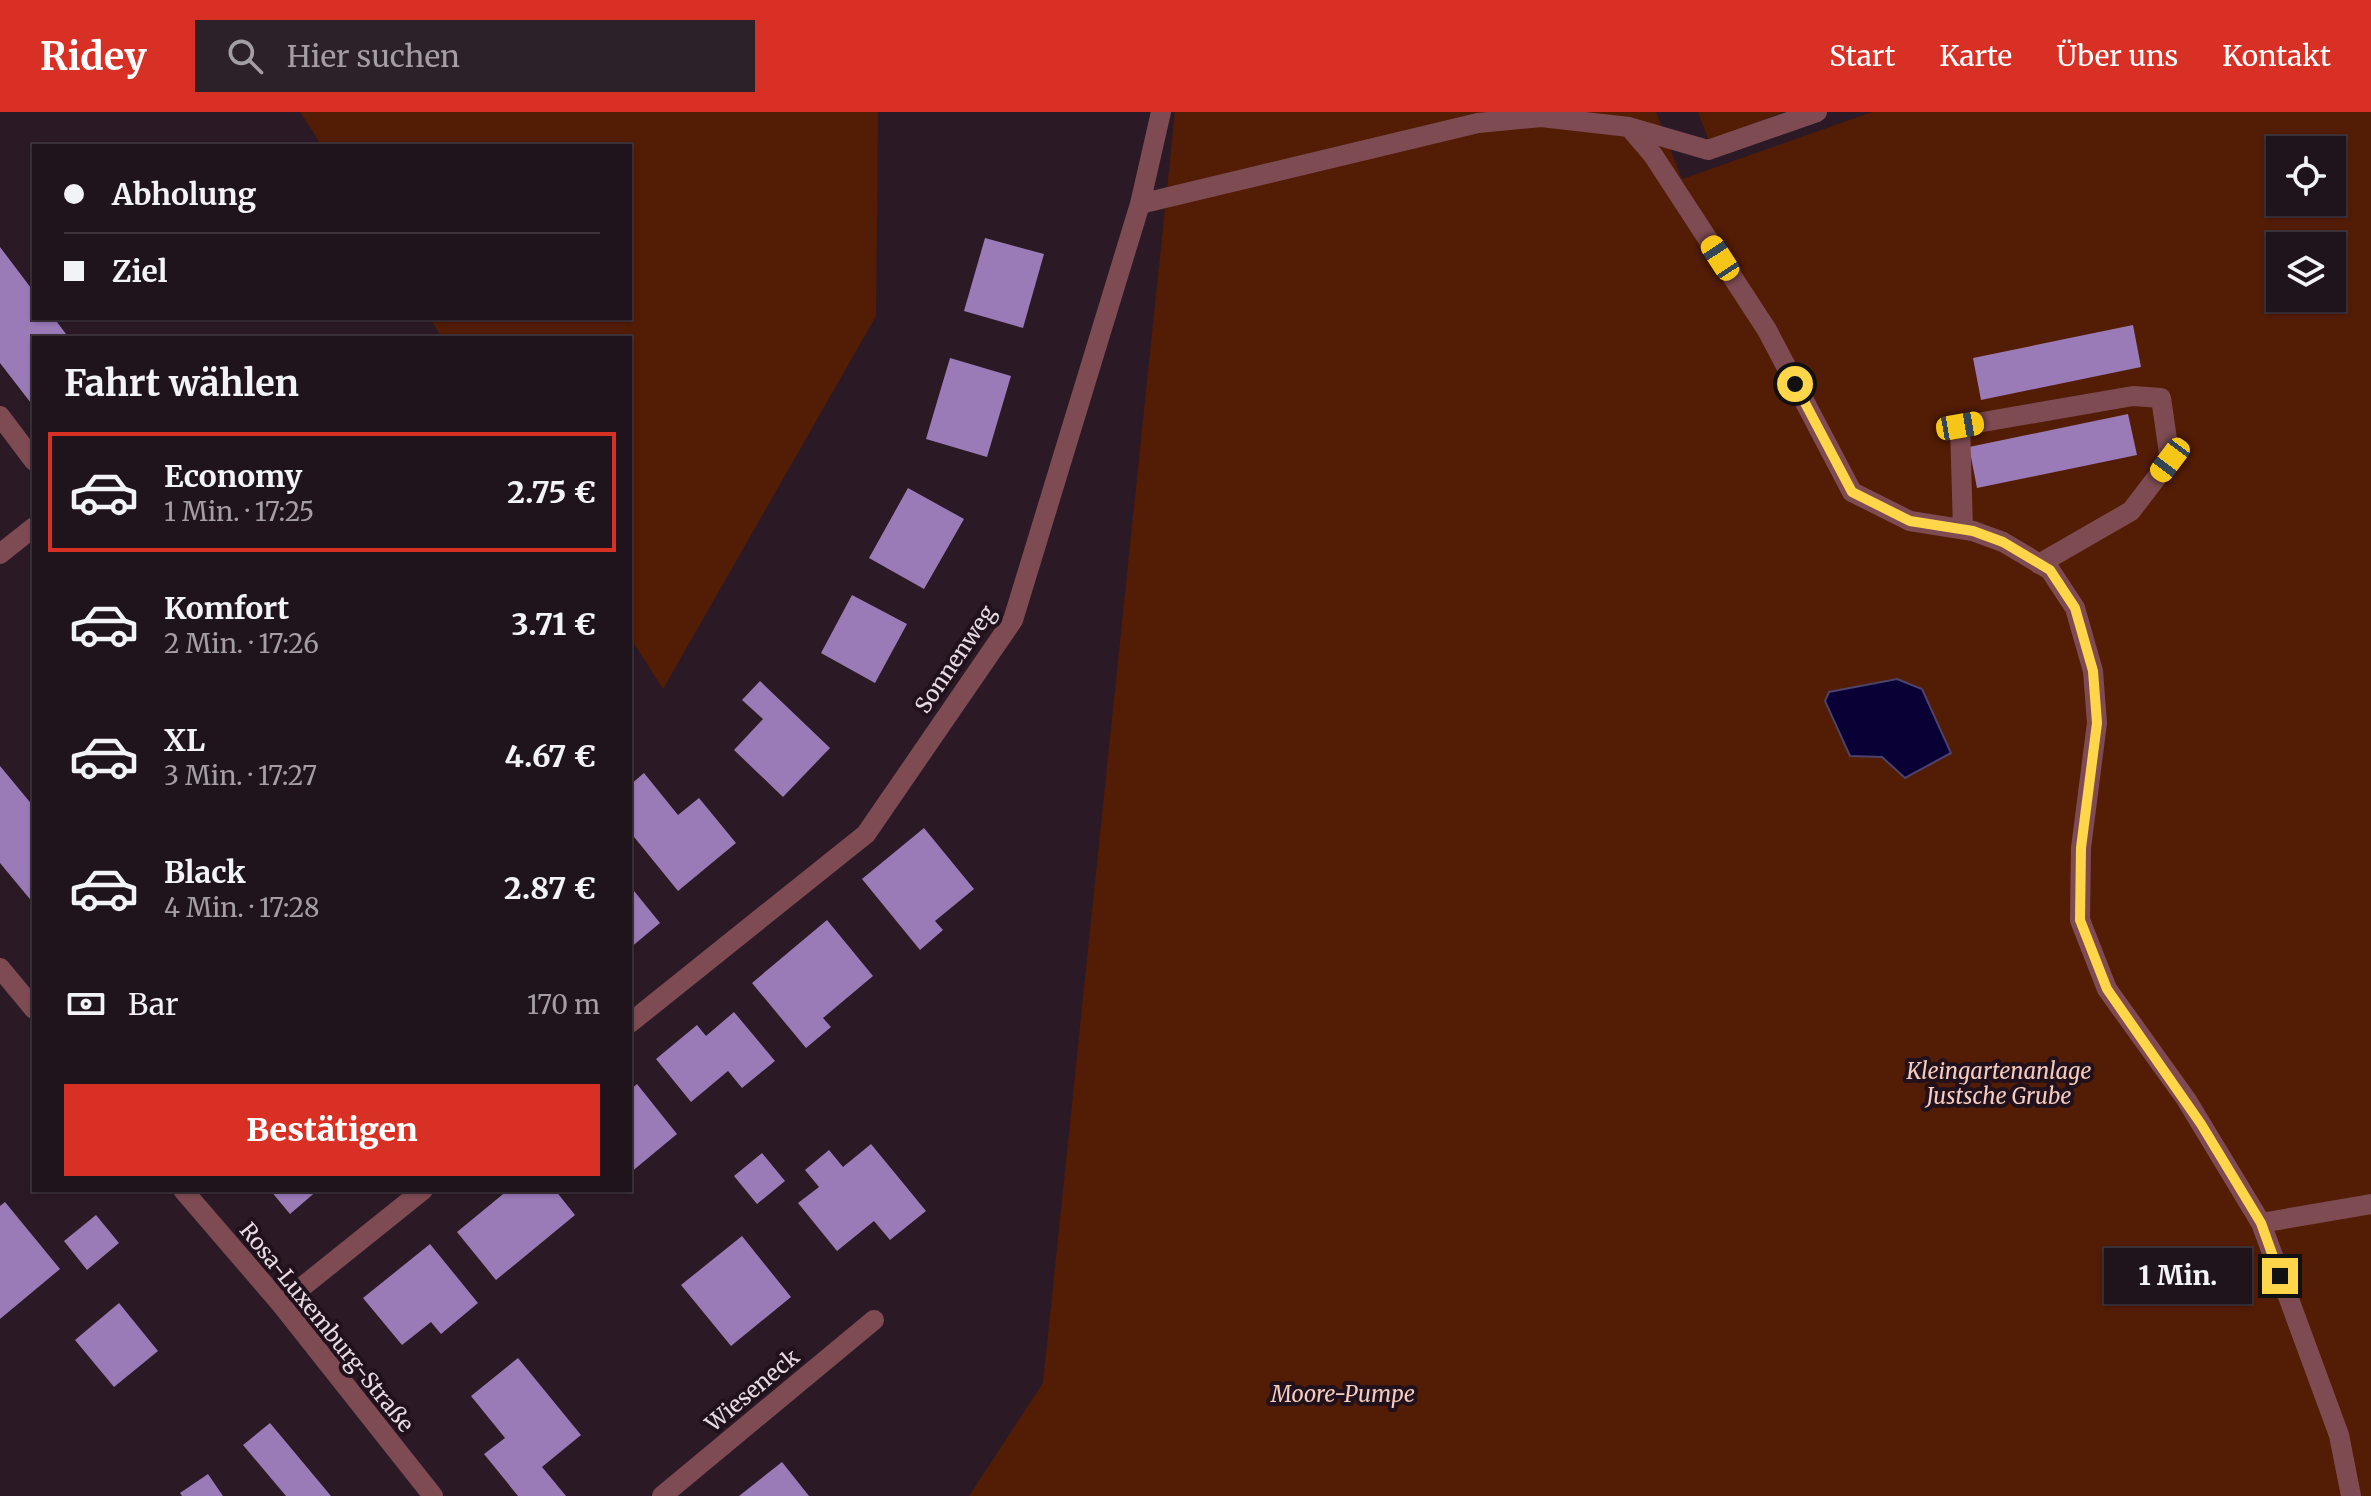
<!DOCTYPE html>
<html lang="de">
<meta charset="utf-8">
<style>
body{margin:0;font-family:Merriweather,serif;background:#2d2129;color:#f1f3f6;height:100vh;display:flex;flex-direction:column;font-size:30px;white-space:nowrap}
*{box-sizing:border-box;margin:0}
p{font-size:26px;color:#a29ea3}
.icon{flex:none;width:44px;height:44px;fill:none;stroke:currentColor;stroke-width:2;stroke-linecap:round;stroke-linejoin:round}
.map{position:relative;flex:1;overflow:hidden}
.details{position:absolute;left:32px;top:224px;width:600px;height:856px;display:flex;flex-direction:column;background:#20141c;border-radius:0px;box-shadow:0 2px 6px #0004,0 0 0 2px #3d333b}
.details>*{flex:none}
.banner{position:absolute;left:32px;top:32px;width:600px;height:176px;border-radius:0px;box-shadow:0 2px 6px #0004,0 0 0 2px #3d333b;display:grid;align-content:center;height:176px;padding:0 32px;background:#20141c}
.controls{position:absolute;left:2266px;top:24px;display:grid;gap:16px}
.controls a{display:grid;place-items:center;width:80px;height:80px;border-radius:0px;background:#20141c;box-shadow:0 2px 6px #0004,0 0 0 2px #3d333b;font-size:40px}
.end{position:absolute;width:36px;height:36px;margin:-18px;border:10px solid #ffd54a;background:#111;box-shadow:0 0 0 4px #111}
.from{border-radius:50%}
.bubble{position:absolute;height:56px;border-radius:0px;background:#20141c;box-shadow:0 2px 6px #0004,0 0 0 2px #3d333b;font-size:26px;font-weight:800;line-height:56px;text-align:center}
.car{position:absolute;width:24px;height:48px;margin:-24px -12px;border-radius:10px;box-shadow:0 0 6px 2px #0007;background:linear-gradient(#f5c518 24%,#345 0 40%,#f5c518 0 76%,#345 0 86%,#f5c518 0)}
.banner b{display:flex;align-items:center;gap:28px;height:76px;font-size:30px}
.banner b+b{border-top:2px solid #3d333b}
.banner i{width:20px;height:20px;background:#f1f3f6}
ul{padding:0;list-style:none}
li{display:flex;align-items:center;gap:24px;height:120px;margin:0 16px 12px;padding:0 16px;border:4px solid transparent;border-radius:0px}
li div{flex:1}
li b{display:block;font-size:30px}
li em{font-style:normal;font-weight:800}
li.current{border-color:#d93025}
li>.icon{width:72px;height:72px;stroke-width:1.5}
h2{padding:0 32px;font-size:36px;line-height:96px}
.pay{display:flex;align-items:center;gap:20px;height:88px;padding:0 32px;font-size:30px}
.pay p{margin-inline-start:auto}
.action{display:flex;gap:16px;margin-top:auto;padding:16px 32px}
.action a{flex:1;height:92px;border-radius:0px;background:#d93025;color:#fff;font-size:32px;font-weight:800;line-height:92px;text-align:center}
header{display:flex;align-items:center;gap:48px;box-sizing:border-box;height:112px;padding:0 40px;background:#d93025;color:#fff}
header strong{font-size:38px}
nav{display:flex;gap:44px;margin-inline-start:auto;font-size:28px}
.search{width:560px;height:72px;background:#2d2129;display:flex;align-items:center;gap:20px;box-sizing:border-box;padding:0 28px;border-radius:0px;color:#a29ea3;font-size:30px}
.map>svg:first-child{display:block}
</style>
<header>
<strong>Ridey</strong>
<div class="search"><svg class="icon" aria-label="search" viewBox="0 0 24 24"><circle cx="10" cy="10" r="6"/><path d="M15 15l6 6"/></svg>Hier suchen</div>
<nav><a>Start</a><a>Karte</a><a>Über uns</a><a>Kontakt</a></nav>
</header>
<div class="map">
<svg width="2371" height="1384" viewBox="0 0 2371 1384">
<rect width="100%" height="100%" fill="#2b1a25"/>
<path fill="#531c04" fill-rule="evenodd" d="M 300,0 L 878,0 L 876,204 L 663,577 L 630,525 L 630,226 L 442,226 L 430,206 L 630,206 L 630,34 L 322,34 Z
M 1175,0 L 1656,0 L 1682,67 L 1872,0 L 2371,0 L 2371,1384 L 969,1384 L 1043,1271 ZM 2280,38 L 2332,38 L 2332,90 L 2280,90 ZM 2280,134 L 2332,134 L 2332,186 L 2280,186 Z
M 1698,0 L 1783,0 L 1709,29 Z"/>
<path fill="#090036" stroke="#4c426a" stroke-width="2" d="M 1897,567 L 1922,577 L 1951,641 L 1905,666 L 1882,645 L 1850,644 L 1825,589 L 1829,580 Z"/>
<path fill="#9b7ab8" d="M 985,126 L 1044,142 L 1023,216 L 964,199 Z
M 0,135 L 34,180 L 34,206 L 54,206 L 69,226 L 34,226 L 34,295 L 0,251 Z
M 2133,213 L 2141,255 L 1981,288 L 1973,246 Z
M 950,246 L 1011,264 L 987,345 L 926,327 Z
M 2128,302 L 2137,343 L 1977,376 L 1969,335 Z
M 908,376 L 964,407 L 924,477 L 869,446 Z
M 852,483 L 907,512 L 875,571 L 821,541 Z
M 760,569 L 830,636 L 783,685 L 734,638 L 763,607 L 742,588 Z
M 0,654 L 34,695 L 34,792 L 0,751 Z
M 644,661 L 678,703 L 699,686 L 736,731 L 678,779 L 630,720 L 630,673 Z
M 924,716 L 974,777 L 935,809 L 943,818 L 920,838 L 862,767 Z
M 630,774 L 660,811 L 630,836 Z
M 827,808 L 873,864 L 823,906 L 831,915 L 806,936 L 752,871 Z
M 734,900 L 775,949 L 742,976 L 728,959 L 691,990 L 656,947 L 697,913 L 706,924 Z
M 637,972 L 677,1022 L 630,1061 L 630,978 Z
M 871,1032 L 926,1099 L 890,1128 L 874,1109 L 837,1139 L 798,1091 L 819,1075 L 805,1058 L 829,1038 L 843,1055 Z
M 762,1041 L 785,1069 L 757,1092 L 734,1064 Z
M 270,1078 L 318,1078 L 290,1102 Z
M 508,1078 L 555,1078 L 575,1103 L 496,1168 L 457,1120 Z
M 5,1090 L 60,1157 L 0,1207 L 0,1094 Z
M 96,1103 L 119,1131 L 87,1158 L 64,1129 Z
M 742,1124 L 791,1185 L 731,1234 L 681,1173 Z
M 430,1132 L 478,1191 L 441,1222 L 431,1210 L 402,1233 L 363,1186 Z
M 119,1191 L 158,1239 L 114,1275 L 75,1228 Z
M 518,1246 L 581,1323 L 542,1355 L 566,1384 L 518,1384 L 484,1342 L 505,1326 L 471,1284 Z
M 270,1311 L 331,1384 L 286,1384 L 243,1333 Z
M 782,1350 L 809,1384 L 739,1384 Z
M 208,1362 L 223,1384 L 182,1384 L 180,1381 Z"/>
<g fill="none" stroke-linecap="round" stroke-linejoin="round">
<path stroke="#7f4b53" stroke-width="20" d="M 1629,15 L 1708,38 L 1817,0
M 1140,92 L 1478,11 L 1541,5 L 1629,15 L 1653,43 L 1767,218 L 1852,380 L 1910,409 L 1973,419 L 2003,430 L 2050,458 L 2075,496 L 2093,559 L 2097,611 L 2081,736 L 2080,808 L 2107,877 L 2186,987 L 2261,1111 L 2339,1323 L 2351,1384
M 0,304 L 34,349
M 1963,417 L 1960,314 L 2133,284 L 2161,286 L 2170,348 L 2131,399 L 2039,452
M 0,442 L 34,415
M 0,856 L 34,897
M 630,911 L 866,722 L 1013,508 L 1140,92 L 1161,0
M 183,1078 L 281,1192 L 433,1384
M 2261,1111 L 2371,1092
M 281,1192 L 423,1078
M 662,1384 L 874,1208"/>
</g>
<g fill="none" stroke-linecap="round" stroke-linejoin="round">
<path stroke="#ffd54a" stroke-width="10" d="M 1795,272 L 1852,380 L 1910,409 L 1973,419 L 2003,430 L 2050,458 L 2075,496 L 2093,559 L 2097,611 L 2081,736 L 2080,808 L 2107,877 L 2201,1012 L 2261,1111 L 2280,1164"/>
</g>
<g text-anchor="middle" dominant-baseline="central" stroke-width="8" stroke-linejoin="round" paint-order="stroke">
<g font-size="22" fill="#e8dce3" stroke="#21111c">
<text transform="translate(955 547) rotate(-56)">Sonnenweg</text>
<text transform="translate(327 1215) rotate(51)">Rosa-Luxemburg-Straße</text>
<text transform="translate(752 1278) rotate(-40)">Wieseneck</text>
</g>
<g font-size="22" font-style="italic" fill="#f5ccbd" stroke="#21111c">
<text x="1999" y="959">Kleingartenanlage<tspan x="1999" dy="25">Justsche Grube</tspan></text>
<text x="1343" y="1282">Moore-Pumpe</text>
</g>
</g>
</svg>
<div class="controls">
<a><svg class="icon" aria-label="locate" viewBox="0 0 24 24"><circle cx="12" cy="12" r="6"/><path d="M12 2v4M12 18v4M2 12h4M18 12h4"/></svg></a>
<a><svg class="icon" aria-label="layers" viewBox="0 0 24 24"><path d="M12 4l9 5-9 5-9-5zM3 14l9 5 9-5"/></svg></a>
</div>
<i class="end from" style="left:1795px;top:272px"></i>
<i class="end" style="left:2280px;top:1164px"></i>
<div class="bubble" style="left:2104px;top:1136px;width:148px">1 Min.</div>
<i class="car" style="left:1720px;top:146px;rotate:327deg"></i>
<i class="car" style="left:1960px;top:314px;rotate:80deg"></i>
<i class="car" style="left:2170px;top:348px;rotate:217deg"></i>
<div class="banner">
<b><i class="from"></i>Abholung</b>
<b><i></i>Ziel</b>
</div>
<section class="details">
<h2>Fahrt wählen</h2>
<ul>
<li class="current"><svg class="icon" aria-label="car" viewBox="0 0 24 24"><path d="M5 17H2v-5l4-1 3-4h7l3 4 3 1v5h-3M9 17h6M6 11h13"/><circle cx="7" cy="17" r="2"/><circle cx="17" cy="17" r="2"/></svg><div><b>Economy</b><p>1 Min. · 17:25</p></div><em>2.75 €</em></li>
<li><svg class="icon" aria-label="car" viewBox="0 0 24 24"><path d="M5 17H2v-5l4-1 3-4h7l3 4 3 1v5h-3M9 17h6M6 11h13"/><circle cx="7" cy="17" r="2"/><circle cx="17" cy="17" r="2"/></svg><div><b>Komfort</b><p>2 Min. · 17:26</p></div><em>3.71 €</em></li>
<li><svg class="icon" aria-label="car" viewBox="0 0 24 24"><path d="M5 17H2v-5l4-1 3-4h7l3 4 3 1v5h-3M9 17h6M6 11h13"/><circle cx="7" cy="17" r="2"/><circle cx="17" cy="17" r="2"/></svg><div><b>XL</b><p>3 Min. · 17:27</p></div><em>4.67 €</em></li>
<li><svg class="icon" aria-label="car" viewBox="0 0 24 24"><path d="M5 17H2v-5l4-1 3-4h7l3 4 3 1v5h-3M9 17h6M6 11h13"/><circle cx="7" cy="17" r="2"/><circle cx="17" cy="17" r="2"/></svg><div><b>Black</b><p>4 Min. · 17:28</p></div><em>2.87 €</em></li>
</ul>
<div class="pay"><svg class="icon" aria-label="cash" viewBox="0 0 24 24"><path d="M3 7h18v10H3z"/><circle cx="12" cy="12" r="2"/></svg>Bar<p>170 m</p></div>
<div class="action"><a>Bestätigen</a></div>
</section>
</div>
